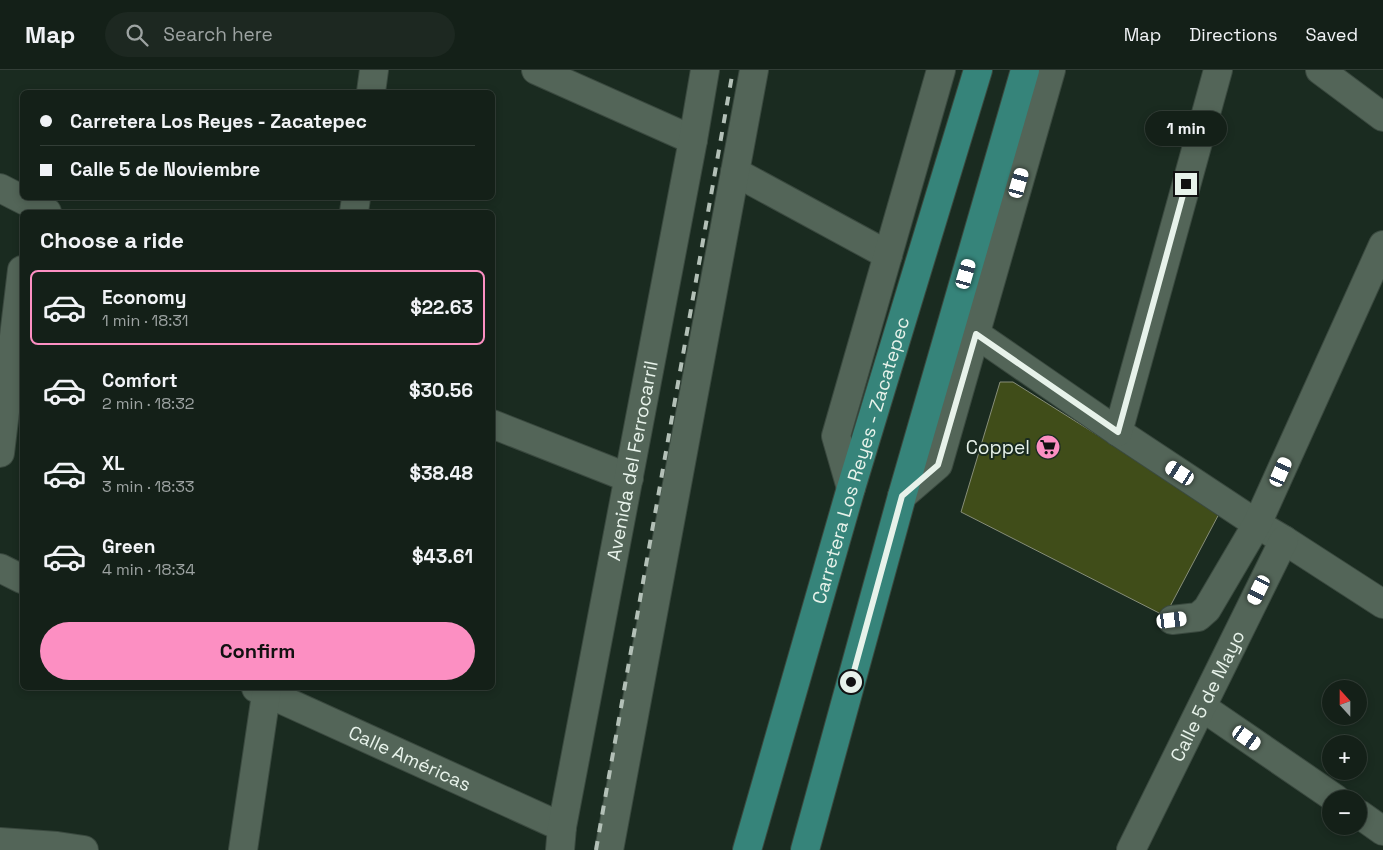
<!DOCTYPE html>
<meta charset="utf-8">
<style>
body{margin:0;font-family:"Space Grotesk",sans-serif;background:#1d2821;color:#f1f3f6;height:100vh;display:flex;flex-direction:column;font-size:19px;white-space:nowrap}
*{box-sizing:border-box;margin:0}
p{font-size:16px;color:#9da3a2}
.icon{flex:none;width:28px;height:28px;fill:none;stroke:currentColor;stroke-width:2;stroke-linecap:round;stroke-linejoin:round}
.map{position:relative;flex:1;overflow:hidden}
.drawer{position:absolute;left:20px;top:140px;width:475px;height:480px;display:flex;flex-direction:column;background:#142018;border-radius:8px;box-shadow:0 2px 8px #0003,0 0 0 1px #333e37}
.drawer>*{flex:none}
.banner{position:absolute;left:20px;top:20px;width:475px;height:110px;border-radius:8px;box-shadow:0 2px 8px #0003,0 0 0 1px #333e37;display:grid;align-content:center;height:110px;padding:0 20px;background:#142018}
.needle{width:32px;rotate:339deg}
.buttons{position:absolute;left:1322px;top:610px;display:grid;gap:10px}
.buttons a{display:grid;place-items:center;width:45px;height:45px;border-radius:50%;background:#142018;box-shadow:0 2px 8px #0003,0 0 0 1px #333e37;font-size:25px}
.end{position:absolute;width:22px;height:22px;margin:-11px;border:6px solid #e7f2ea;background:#111;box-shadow:0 0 0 2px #111}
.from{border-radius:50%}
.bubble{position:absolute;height:35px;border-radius:18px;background:#142018;box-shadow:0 2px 8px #0003,0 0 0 1px #333e37;font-size:16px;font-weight:600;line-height:35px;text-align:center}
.car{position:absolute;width:15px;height:30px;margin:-15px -8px;border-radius:6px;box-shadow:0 0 4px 1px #0007;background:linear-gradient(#fff 24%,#345 0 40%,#fff 0 76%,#345 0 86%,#fff 0)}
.banner b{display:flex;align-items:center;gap:18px;height:48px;font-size:19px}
.banner b+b{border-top:1px solid #333e37}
.banner i{width:12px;height:12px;background:#f1f3f6}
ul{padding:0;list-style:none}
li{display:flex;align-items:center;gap:15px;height:75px;margin:0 10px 8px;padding:0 10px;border:2px solid transparent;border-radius:8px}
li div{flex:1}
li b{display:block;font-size:19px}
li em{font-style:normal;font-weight:600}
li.current{border-color:#fc8fc2}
li>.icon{width:45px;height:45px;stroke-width:1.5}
h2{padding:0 20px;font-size:22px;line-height:60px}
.cta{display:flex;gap:10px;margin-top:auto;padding:10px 20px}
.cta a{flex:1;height:58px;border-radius:30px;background:#fc8fc2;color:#111;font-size:20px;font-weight:600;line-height:58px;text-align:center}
header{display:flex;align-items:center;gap:30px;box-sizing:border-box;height:70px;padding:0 25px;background:#142018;border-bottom:1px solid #333e37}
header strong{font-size:24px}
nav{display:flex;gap:28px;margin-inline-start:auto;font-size:18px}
.search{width:350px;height:45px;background:#1d2821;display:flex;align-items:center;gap:12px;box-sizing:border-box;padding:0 18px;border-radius:28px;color:#9da3a2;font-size:19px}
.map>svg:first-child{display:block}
</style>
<header>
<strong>Map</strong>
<div class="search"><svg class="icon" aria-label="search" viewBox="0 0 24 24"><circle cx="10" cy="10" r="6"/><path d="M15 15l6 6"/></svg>Search here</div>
<nav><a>Map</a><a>Directions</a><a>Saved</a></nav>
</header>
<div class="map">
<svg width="1383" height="780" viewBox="0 0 1383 780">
<rect width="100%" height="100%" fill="#1a2b20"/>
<path fill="#404d19" stroke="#878e79" d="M 1000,312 L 1013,312 L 1220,442 L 1165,546 L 961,442 Z"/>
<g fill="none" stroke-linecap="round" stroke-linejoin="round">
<defs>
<g id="minor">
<path d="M 536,0 L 693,70"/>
<path d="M 1320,0 L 1383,47"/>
<path d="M 371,22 L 374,0"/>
<path d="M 735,102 L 888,185"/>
<path d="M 0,118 L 47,142"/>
<path d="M 354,142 L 356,128"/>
<path d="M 976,264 L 1118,362 L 1257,454 L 1284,470 L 1383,534"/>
<path d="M 492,354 L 629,408"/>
<path d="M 1118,362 L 1218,0"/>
<path d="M 0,383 L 22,200"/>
<path d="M 851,418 L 836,366 L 941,0"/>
<path d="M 902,426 L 938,395 L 1051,0"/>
<path d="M 0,498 L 22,509"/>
<path d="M 1172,550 L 1198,547 L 1207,539 L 1257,454 L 1383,175"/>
<path id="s1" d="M 256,618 L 562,757"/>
<path d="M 1202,637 L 1336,729"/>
<path d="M 1359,744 L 1383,761"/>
<path d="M 0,772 L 57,776 L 84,780"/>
<path d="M 243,780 L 267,618"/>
<path id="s2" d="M 560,780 L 562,757 L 693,70 L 705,0"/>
<path d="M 609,780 L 754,0"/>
<path id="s3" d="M 1131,780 L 1284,470"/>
</g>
<g id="major">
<path id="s4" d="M 747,780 L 851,418 L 978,0"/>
<path d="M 805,780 L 902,426 L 1025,0"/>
</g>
</defs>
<use href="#minor" stroke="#3a493f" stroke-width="30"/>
<use href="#major" stroke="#3a493f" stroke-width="30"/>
<use href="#minor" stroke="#536558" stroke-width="28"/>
<use href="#major" stroke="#36847a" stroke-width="28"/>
<path stroke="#b3c0b7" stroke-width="4" stroke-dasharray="9 9" stroke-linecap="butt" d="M 596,780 L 733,0"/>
</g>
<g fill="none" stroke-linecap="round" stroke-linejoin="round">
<path stroke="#e7f2ea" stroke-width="6" d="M 851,612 L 902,426 L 938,395 L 976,264 L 1118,362 L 1186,114"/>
</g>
<defs>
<symbol id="supermarket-disc" viewBox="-11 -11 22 22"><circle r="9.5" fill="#fc8fc2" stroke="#1a2b20"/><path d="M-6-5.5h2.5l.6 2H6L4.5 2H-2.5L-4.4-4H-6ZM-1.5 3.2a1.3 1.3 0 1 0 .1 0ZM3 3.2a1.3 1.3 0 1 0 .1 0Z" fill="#111"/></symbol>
</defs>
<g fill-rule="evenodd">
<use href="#supermarket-disc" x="1034" y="363" width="28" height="28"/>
</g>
<g text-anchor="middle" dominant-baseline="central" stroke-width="4" stroke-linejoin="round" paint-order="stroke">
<g font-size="19" fill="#e7f2ea" stroke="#1a2b20" text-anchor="end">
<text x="1030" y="377">Coppel</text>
</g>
<g font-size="19" fill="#e7f2ea" stroke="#1a2b20">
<text stroke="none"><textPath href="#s2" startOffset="396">Avenida del Ferrocarril</textPath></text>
<text stroke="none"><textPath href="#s4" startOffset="406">Carretera Los Reyes - Zacatepec</textPath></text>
<text stroke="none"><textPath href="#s3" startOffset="172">Calle 5 de Mayo</textPath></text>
<text stroke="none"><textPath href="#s1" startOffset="169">Calle Américas</textPath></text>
</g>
</g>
</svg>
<div class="buttons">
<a><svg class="needle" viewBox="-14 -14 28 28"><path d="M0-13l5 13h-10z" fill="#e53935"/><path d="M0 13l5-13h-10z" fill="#9da3a2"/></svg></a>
<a>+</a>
<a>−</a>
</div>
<i class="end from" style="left:851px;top:612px"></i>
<i class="end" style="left:1186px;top:114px"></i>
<div class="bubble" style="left:1145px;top:41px;width:82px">1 min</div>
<i class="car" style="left:1019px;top:113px;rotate:16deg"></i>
<i class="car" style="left:966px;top:204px;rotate:16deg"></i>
<i class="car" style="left:1281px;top:402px;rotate:24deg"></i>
<i class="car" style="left:1180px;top:403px;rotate:303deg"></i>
<i class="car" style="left:1259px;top:520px;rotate:206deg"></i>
<i class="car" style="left:1172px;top:550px;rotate:83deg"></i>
<i class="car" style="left:1247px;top:668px;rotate:125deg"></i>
<div class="banner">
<b><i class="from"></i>Carretera Los Reyes - Zacatepec</b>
<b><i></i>Calle 5 de Noviembre</b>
</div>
<section class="drawer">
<h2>Choose a ride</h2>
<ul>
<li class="current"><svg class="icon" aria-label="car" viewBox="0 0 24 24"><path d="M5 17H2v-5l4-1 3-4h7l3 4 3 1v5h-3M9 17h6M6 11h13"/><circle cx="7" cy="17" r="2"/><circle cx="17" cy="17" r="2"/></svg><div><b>Economy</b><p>1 min · 18:31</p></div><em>$22.63</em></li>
<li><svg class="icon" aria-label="car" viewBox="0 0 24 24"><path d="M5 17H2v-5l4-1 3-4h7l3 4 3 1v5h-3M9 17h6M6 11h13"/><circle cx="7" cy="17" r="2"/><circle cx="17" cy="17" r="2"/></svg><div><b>Comfort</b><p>2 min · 18:32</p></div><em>$30.56</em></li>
<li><svg class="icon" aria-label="car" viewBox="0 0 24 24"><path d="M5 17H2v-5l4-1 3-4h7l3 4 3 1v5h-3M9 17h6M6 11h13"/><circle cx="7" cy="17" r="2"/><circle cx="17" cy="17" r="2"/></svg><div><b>XL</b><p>3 min · 18:33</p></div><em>$38.48</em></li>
<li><svg class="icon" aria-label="car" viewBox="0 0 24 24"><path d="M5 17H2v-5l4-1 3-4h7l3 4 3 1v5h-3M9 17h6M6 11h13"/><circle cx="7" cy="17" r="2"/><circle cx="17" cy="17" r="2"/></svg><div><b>Green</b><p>4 min · 18:34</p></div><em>$43.61</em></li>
</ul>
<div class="cta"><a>Confirm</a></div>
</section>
</div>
